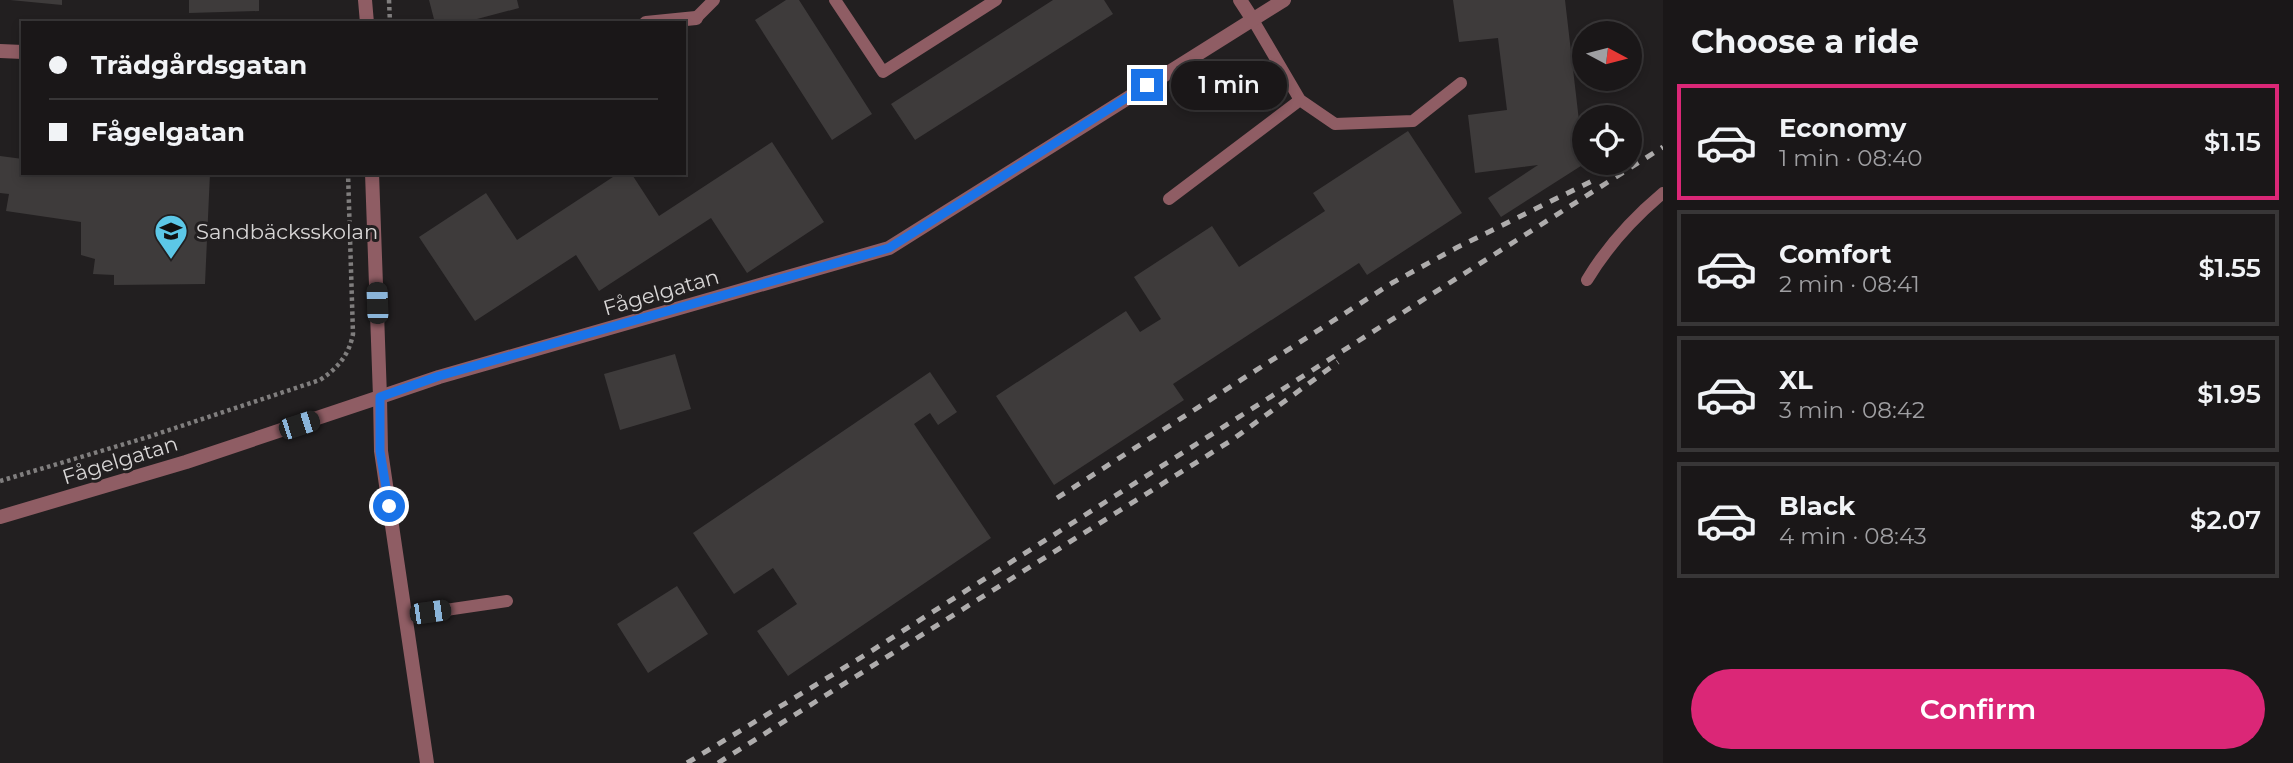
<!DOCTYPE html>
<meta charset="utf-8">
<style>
body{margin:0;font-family:Montserrat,sans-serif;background:#272425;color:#f1f3f6;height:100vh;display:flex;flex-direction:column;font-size:26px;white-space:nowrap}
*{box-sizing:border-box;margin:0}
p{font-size:23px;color:#9f9fa2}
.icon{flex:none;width:38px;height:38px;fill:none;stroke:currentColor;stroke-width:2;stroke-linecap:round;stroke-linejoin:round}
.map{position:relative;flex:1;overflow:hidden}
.panel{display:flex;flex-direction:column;background:#1a1718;width:630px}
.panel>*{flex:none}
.banner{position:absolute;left:21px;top:21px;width:665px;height:154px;border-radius:0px;box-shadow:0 4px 10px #0003,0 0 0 2px #383637;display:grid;align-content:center;height:154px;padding:0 28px;background:#1a1718}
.needle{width:46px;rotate:97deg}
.controls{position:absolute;left:1572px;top:21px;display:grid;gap:14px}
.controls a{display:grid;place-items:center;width:70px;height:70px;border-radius:50%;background:#1a1718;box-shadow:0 4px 10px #0003,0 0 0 2px #383637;font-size:35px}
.end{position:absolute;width:32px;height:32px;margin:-16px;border:9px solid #1a73e8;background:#fff;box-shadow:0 0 0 4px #fff}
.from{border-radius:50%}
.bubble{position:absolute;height:49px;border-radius:24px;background:#1a1718;box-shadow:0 4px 10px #0003,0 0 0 2px #383637;font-size:23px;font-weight:600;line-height:49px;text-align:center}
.car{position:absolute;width:21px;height:42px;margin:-21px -10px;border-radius:9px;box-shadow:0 0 5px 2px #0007;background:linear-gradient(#222 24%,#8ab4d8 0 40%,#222 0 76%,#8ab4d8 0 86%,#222 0)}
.banner b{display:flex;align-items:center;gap:24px;height:66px;font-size:26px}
.banner b+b{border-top:2px solid #383637}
.banner i{width:18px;height:18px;background:#f1f3f6}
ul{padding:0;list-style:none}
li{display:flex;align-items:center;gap:21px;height:116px;margin:0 14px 10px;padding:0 14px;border:4px solid #383637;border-radius:0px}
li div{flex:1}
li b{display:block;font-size:26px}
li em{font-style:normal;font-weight:600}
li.active{border-color:#db2777}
li>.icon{width:63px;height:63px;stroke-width:1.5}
h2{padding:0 28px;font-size:32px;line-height:84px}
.button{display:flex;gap:14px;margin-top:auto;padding:14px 28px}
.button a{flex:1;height:80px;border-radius:42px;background:#db2777;color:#fff;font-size:28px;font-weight:600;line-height:80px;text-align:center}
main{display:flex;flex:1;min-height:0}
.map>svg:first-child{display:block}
</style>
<main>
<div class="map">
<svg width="1663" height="763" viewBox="0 0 1663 763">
<rect width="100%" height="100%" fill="#221f20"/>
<path fill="#3e3b3b" d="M 10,0 L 62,0 L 62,5 Z
M 189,0 L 259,0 L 259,11 L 189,13 Z
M 429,0 L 517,0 L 519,8 L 462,23 L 435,23 Z
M 786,0 L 799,0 L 872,114 L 832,140 L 755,20 Z
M 1053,0 L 1104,0 L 1113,14 L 915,140 L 891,104 Z
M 1453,0 L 1565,0 L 1584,164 L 1501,217 L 1488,198 L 1538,165 L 1475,173 L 1468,115 L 1507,110 L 1498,38 L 1459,42 Z
M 1408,131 L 1462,213 L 1367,275 L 1359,263 L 1173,384 L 1184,400 L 1054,485 L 996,396 L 1126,311 L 1140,332 L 1161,319 L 1134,277 L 1212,226 L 1239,267 L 1325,211 L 1313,193 Z
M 772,142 L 824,222 L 747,273 L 711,218 L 599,291 L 576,255 L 475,321 L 419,237 L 486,193 L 517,240 L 619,173 L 631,173 L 659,216 Z
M 0,156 L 23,159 L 23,173 L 210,173 L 205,284 L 114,285 L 114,275 L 93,274 L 95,259 L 81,255 L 81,222 L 6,211 L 9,194 L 0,193 Z
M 675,354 L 691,409 L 620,430 L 604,374 Z
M 930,372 L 957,412 L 938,425 L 930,413 L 914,424 L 991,538 L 788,676 L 757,631 L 797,604 L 773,568 L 734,594 L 693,533 Z
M 677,586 L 708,634 L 648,673 L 617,624 Z"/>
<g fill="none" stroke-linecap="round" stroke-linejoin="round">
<path stroke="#807e7e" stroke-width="4.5" stroke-dasharray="3.5 3.5" stroke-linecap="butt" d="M 389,0 L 390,23
M 0,481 L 148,437 L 320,380 C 338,368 349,355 353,334 L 348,173"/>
<path stroke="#8f5d64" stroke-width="12" d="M 835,0 L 883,72 L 996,0
M 696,18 L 714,0
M 1253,20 L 1300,100 L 1335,124 L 1413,121 L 1461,83
M 1169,199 L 1300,100
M 1587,280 C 1608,245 1632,219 1663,193
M 405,616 L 507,601"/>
<path stroke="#8f5d64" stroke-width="14" d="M 1240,0 L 1253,20
M 646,23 L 696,18
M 0,51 L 23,52
M 427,763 L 381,451 L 380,397 L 439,377 L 889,248 L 1284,0"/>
<path stroke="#8f5d64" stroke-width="14" d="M 365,0 L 367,23
M 0,517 L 186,462 L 380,397 L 372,173"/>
<path stroke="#aeacac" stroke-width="5" stroke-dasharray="9 9" stroke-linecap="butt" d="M 1057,498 L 1392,283 L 1456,248 L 1594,180
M 687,763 L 865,655 L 1663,147
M 718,763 L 1232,440 L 1338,362"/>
</g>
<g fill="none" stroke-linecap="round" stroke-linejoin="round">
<path stroke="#1a73e8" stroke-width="9" d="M 389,506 L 380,451 L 380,397 L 439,376 L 889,248 L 1147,85"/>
</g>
<defs>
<symbol id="school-pin" viewBox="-11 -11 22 30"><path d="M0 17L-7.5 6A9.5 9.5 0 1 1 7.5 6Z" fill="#5cc7e7" stroke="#221f20"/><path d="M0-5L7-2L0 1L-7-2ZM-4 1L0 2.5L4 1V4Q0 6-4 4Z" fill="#111"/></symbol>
</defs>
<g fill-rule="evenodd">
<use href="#school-pin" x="152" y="212" width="38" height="52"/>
</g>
<g text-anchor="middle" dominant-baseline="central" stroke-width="6" stroke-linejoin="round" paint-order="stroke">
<g font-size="21" fill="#d8d6d6" stroke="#221f20" text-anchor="start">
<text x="196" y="231">Sandbäcksskolan</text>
</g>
<g font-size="21" fill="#d8d6d6" stroke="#221f20">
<text transform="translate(661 292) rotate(-16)">Fågelgatan</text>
<text transform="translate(120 460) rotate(-17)">Fågelgatan</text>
</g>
</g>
</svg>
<div class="controls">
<a><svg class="needle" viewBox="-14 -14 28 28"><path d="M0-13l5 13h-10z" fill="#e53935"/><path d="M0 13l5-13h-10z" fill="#9f9fa2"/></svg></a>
<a><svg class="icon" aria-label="locate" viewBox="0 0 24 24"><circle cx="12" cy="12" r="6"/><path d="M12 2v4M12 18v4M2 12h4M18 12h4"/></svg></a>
</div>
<i class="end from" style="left:389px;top:506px"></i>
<i class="end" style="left:1147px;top:85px"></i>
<div class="bubble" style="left:1171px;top:61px;width:116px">1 min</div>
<i class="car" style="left:377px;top:303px;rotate:358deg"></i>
<i class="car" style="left:299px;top:425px;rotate:72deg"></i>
<i class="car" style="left:430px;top:612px;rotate:82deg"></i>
<div class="banner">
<b><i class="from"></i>Trädgårdsgatan</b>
<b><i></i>Fågelgatan</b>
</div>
</div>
<section class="panel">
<h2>Choose a ride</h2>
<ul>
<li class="active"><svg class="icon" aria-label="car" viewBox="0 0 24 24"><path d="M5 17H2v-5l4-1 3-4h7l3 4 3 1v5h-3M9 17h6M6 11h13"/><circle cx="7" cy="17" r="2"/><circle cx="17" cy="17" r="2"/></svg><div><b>Economy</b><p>1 min · 08:40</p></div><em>$1.15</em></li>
<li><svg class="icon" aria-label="car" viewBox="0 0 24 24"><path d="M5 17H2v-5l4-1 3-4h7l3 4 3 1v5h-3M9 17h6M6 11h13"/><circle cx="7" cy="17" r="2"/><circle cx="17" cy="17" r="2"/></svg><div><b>Comfort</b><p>2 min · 08:41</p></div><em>$1.55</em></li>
<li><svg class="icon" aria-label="car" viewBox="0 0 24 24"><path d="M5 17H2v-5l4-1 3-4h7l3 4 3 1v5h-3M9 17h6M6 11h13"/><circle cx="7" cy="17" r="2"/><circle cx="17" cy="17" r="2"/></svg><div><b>XL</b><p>3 min · 08:42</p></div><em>$1.95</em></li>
<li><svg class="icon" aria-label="car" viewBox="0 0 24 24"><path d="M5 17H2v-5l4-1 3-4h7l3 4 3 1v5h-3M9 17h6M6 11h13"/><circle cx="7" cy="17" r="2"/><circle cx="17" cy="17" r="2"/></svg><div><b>Black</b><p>4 min · 08:43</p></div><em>$2.07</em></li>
</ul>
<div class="button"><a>Confirm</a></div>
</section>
</main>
